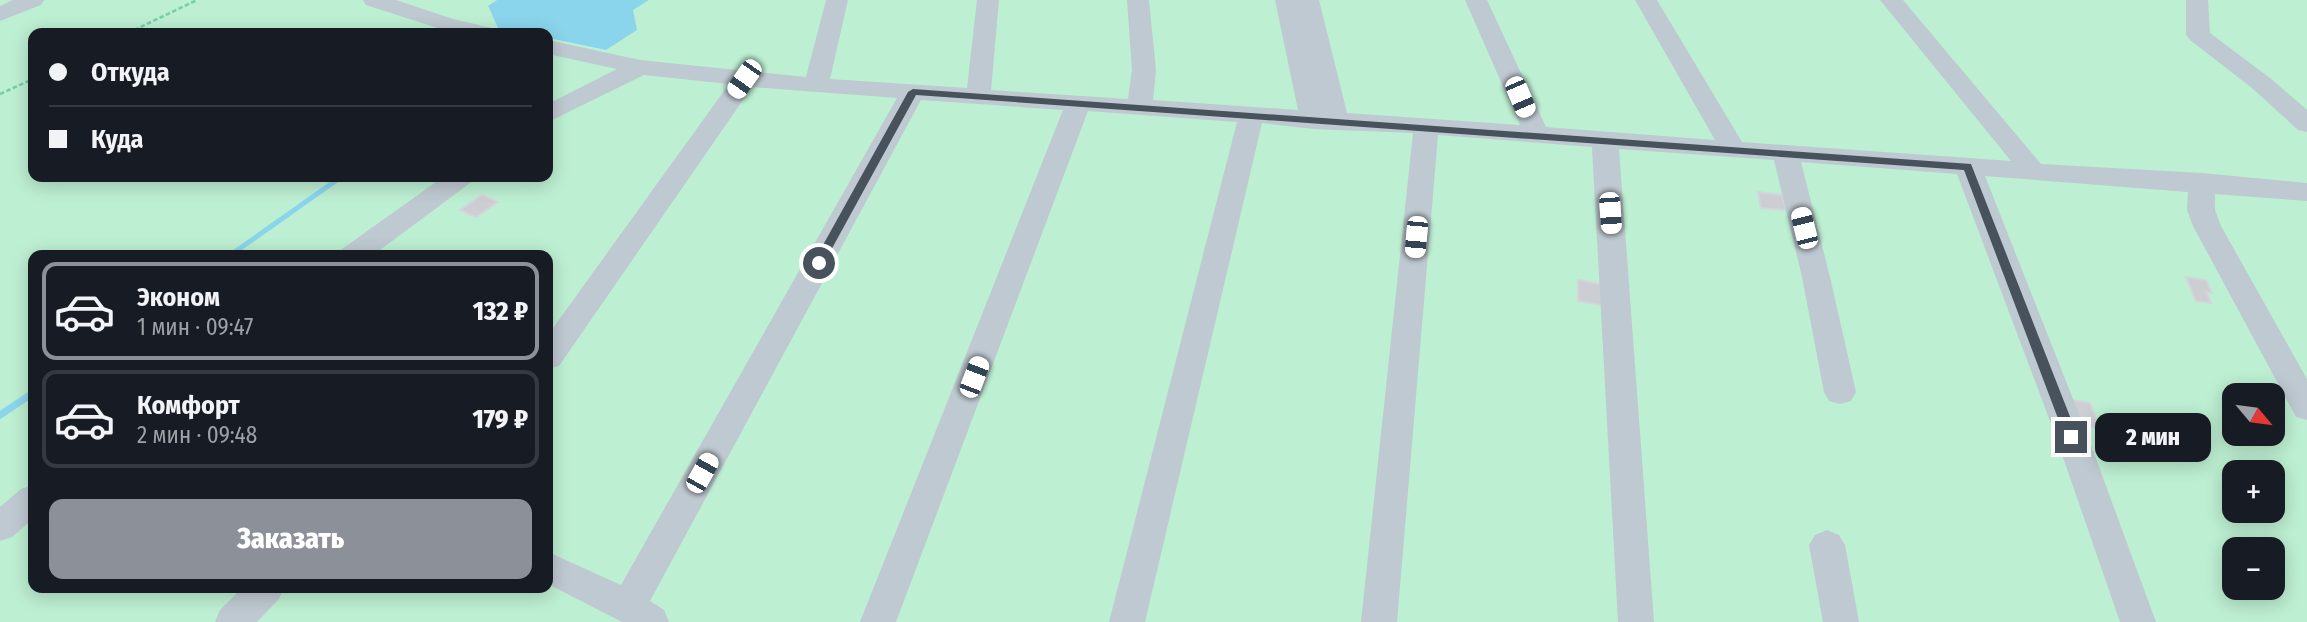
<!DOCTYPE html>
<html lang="ru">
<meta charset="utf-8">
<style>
body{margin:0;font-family:"Fira Sans Condensed",sans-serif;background:#242831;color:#f1f3f6;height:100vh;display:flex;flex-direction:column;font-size:26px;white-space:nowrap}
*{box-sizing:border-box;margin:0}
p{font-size:23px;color:#9ea1a6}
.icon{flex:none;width:38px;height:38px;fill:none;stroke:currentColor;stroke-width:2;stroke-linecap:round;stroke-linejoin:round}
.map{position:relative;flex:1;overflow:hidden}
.side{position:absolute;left:28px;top:250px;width:525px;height:343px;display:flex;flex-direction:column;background:#171b24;border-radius:14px;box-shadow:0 4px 18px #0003}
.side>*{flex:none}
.top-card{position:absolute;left:28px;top:28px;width:525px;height:154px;border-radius:14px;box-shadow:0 4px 18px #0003;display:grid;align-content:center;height:154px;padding:0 21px;background:#171b24}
.needle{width:46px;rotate:119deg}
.controls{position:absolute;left:2222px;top:383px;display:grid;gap:14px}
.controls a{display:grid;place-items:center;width:63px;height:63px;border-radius:14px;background:#171b24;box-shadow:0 4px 18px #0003;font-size:35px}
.end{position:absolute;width:32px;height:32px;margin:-16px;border:9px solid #47525c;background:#fff;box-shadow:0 0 0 4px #fff}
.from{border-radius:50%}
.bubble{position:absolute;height:49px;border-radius:14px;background:#171b24;box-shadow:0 4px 18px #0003;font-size:23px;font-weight:800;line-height:49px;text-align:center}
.car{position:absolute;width:21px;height:42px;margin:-21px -10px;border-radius:9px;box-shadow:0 0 5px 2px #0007;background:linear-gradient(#fff 24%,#345 0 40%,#fff 0 76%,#345 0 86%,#fff 0)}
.top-card b{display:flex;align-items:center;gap:24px;height:66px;font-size:26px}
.top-card b+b{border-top:2px solid #363941}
.top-card i{width:18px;height:18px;background:#f1f3f6}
ul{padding:12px 0 0;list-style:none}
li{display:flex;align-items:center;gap:21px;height:98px;margin:0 14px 10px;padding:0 7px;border:4px solid #363941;border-radius:14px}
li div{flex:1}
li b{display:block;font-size:26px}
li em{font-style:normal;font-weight:800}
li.active{border-color:#8c9099}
li>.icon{width:63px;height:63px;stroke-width:1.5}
.cta{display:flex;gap:14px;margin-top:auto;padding:14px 21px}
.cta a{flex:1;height:80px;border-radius:14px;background:#8c9099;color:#fff;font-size:28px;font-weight:800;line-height:80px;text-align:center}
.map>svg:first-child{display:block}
</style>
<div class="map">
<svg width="2307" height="622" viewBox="0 0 2307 622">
<rect width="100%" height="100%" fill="#f1efef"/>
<path fill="#bdefd2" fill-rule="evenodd" d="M 0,0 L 497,0 L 488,7 L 498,27 L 526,33 L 33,33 L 33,177 L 548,177 L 548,38 L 606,50 L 632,10 L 649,0 L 2307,0 L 2307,622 L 0,622 ZM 33,256 L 548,256 L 548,588 L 33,588 ZM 2235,396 L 2273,396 L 2273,434 L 2235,434 ZM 2235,472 L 2273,472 L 2273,511 L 2235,511 ZM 2235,550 L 2273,550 L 2273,588 L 2235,588 Z"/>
<path fill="#8ad5ec" d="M 497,0 L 649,0 L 633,10 L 637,30 L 606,50 L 548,38 L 548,33 L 526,33 L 498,28 L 488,6 Z"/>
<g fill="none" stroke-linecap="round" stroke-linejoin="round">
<path stroke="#8ad5ec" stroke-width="5" d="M 229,256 L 341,177"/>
<path stroke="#8ad5ec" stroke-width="7" d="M 0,415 L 33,393"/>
</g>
<path fill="#ccced4" stroke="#d3d5da" stroke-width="2" d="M 1758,192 L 1782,195 L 1786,210 L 1761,208 Z
M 482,195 L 498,202 L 476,217 L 460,210 Z
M 2186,277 L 2206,280 L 2212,293 L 2206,292 L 2211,303 L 2196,301 Z
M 1578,280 L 1601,284 L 1602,305 L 1578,301 Z
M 2065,399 L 2090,403 L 2100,429 L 2074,425 Z"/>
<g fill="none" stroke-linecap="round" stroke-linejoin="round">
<path stroke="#75cea4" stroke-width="2.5" stroke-dasharray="4.5 2.5" stroke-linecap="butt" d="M 128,33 L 197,0
M 0,94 L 33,79"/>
<path fill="#bfc9d1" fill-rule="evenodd" d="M 13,0 L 44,0 L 41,5 L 0,21 L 0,6 Z
M 363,0 L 396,0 L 453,19 L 492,28 L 496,33 L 453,33 L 366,5 Z
M 826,0 L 848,0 L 830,79 L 967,88 L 977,0 L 999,0 L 991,90 L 1128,99 L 1132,70 L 1127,0 L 1149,0 L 1156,70 L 1153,100 L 1298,110 L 1275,0 L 1319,0 L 1347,113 L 1520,125 L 1465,0 L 1487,0 L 1546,127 L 1715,140 L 1635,0 L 1657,0 L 1742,142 L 2011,161 L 1880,0 L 1903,0 L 2041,164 L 2202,173 L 2307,183 L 2307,201 L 2215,194 L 2215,210 L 2221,226 L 2307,379 L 2307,420 L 2296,417 L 2193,226 L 2187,210 L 2188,192 L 1985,176 L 2088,437 L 2156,622 L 2120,622 L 2056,437 L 1957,174 L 1801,162 L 1830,277 L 1856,392 L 1851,401 L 1840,404 L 1829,401 L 1824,392 L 1802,277 L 1774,160 L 1619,149 L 1654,622 L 1618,622 L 1592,147 L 1438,135 L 1397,622 L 1361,622 L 1413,133 L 1313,129 L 1262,123 L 1145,622 L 1109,622 L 1237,122 L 1088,111 L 896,622 L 860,622 L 1063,110 L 921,100 L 650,601 L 664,610 L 669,622 L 622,622 L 548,584 L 548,552 L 621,585 L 897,98 L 752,87 L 559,366 L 548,369 L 548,335 L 729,84 L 644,75 L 548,122 L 548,104 L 617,69 L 548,54 L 548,40 L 640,60 L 806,77 Z
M 2186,0 L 2208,0 L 2210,33 L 2270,78 L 2307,110 L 2307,132 L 2298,130 L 2252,88 L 2190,40 L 2186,35 Z
M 443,177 L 474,177 L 470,183 L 372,256 L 338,256 L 342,249 Z
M 33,485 L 33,519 L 12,537 L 0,541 L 0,507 L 21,489 Z
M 1827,530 L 1839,535 L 1845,545 L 1859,622 L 1823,622 L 1809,545 L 1815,535 Z
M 242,588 L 284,588 L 279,599 L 257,622 L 215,622 L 220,610 Z"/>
</g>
<path fill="#47525c" d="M 913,89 L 1971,164 L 2078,437 L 2071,442 L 2065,437 L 1964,170 L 916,95 L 824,263 L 819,267 L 815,266 L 813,263 L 908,92 Z"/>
</svg>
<div class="controls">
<a><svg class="needle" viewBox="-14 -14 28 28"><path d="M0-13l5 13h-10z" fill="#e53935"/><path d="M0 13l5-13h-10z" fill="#9ea1a6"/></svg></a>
<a>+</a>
<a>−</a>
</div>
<i class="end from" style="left:819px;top:263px"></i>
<i class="end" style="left:2071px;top:437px"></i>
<div class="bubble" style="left:2095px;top:413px;width:116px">2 мин</div>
<i class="car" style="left:744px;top:79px;rotate:215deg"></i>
<i class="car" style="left:1520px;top:97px;rotate:157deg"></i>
<i class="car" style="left:1610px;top:213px;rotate:176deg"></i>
<i class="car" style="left:1804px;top:228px;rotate:346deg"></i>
<i class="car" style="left:1416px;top:237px;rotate:185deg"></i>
<i class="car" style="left:974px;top:377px;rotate:21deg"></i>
<i class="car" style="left:702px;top:473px;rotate:29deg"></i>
<div class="top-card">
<b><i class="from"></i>Откуда</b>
<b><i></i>Куда</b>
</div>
<section class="side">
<ul>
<li class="active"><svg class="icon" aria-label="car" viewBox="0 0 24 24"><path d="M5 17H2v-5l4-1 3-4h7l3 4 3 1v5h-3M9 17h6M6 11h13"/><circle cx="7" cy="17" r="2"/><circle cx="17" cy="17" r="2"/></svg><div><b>Эконом</b><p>1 мин · 09:47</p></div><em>132 ₽</em></li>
<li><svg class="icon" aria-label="car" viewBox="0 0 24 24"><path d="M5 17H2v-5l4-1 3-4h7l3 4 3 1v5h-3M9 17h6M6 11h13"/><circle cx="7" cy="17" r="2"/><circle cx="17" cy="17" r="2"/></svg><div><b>Комфорт</b><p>2 мин · 09:48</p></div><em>179 ₽</em></li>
</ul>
<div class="cta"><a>Заказать</a></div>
</section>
</div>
